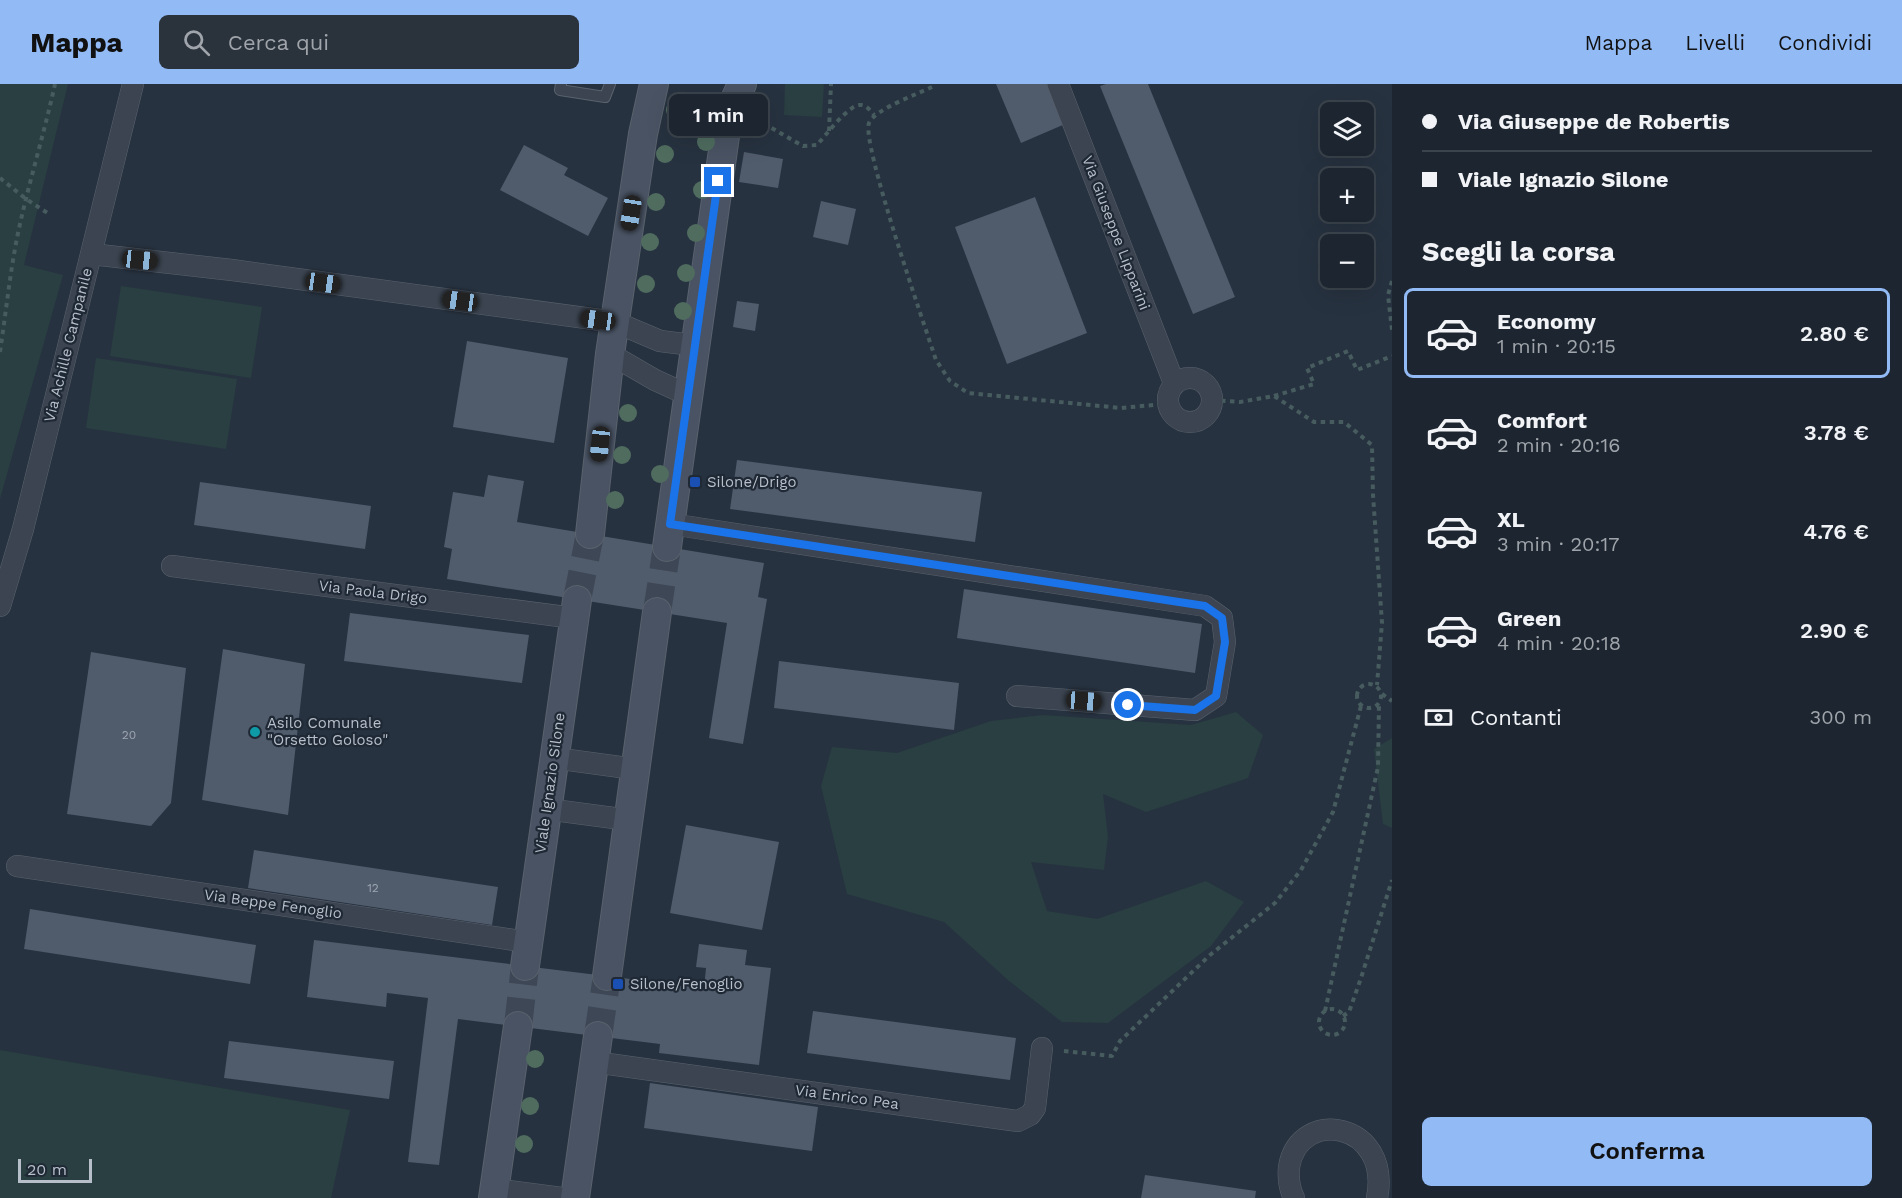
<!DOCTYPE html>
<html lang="it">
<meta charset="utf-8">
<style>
body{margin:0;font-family:"Work Sans",sans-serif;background:#2a323c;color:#f1f3f6;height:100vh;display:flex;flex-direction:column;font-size:22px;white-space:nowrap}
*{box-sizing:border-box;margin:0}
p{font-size:20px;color:#a0a5ab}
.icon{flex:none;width:33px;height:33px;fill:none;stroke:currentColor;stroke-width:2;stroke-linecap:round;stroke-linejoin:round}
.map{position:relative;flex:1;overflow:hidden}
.details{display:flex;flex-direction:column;background:#1d2630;width:510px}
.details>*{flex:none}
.hud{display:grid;align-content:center;height:132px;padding:0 30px;background:#1d2630}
.tools{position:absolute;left:1320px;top:18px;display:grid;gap:12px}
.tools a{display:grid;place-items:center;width:54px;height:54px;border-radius:9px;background:#1d2630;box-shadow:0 6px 24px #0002,0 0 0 2px #3b434c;font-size:30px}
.scale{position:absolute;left:18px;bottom:15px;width:74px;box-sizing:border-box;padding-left:6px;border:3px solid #b7bfca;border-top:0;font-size:16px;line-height:21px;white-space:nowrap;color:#b7bfca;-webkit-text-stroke:4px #1f2935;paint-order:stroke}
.end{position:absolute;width:27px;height:27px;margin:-14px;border:8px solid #1a73e8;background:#fff;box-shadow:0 0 0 3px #fff}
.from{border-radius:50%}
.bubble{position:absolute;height:42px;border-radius:9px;background:#1d2630;box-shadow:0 6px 24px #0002,0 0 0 2px #3b434c;font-size:20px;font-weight:600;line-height:42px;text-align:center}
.car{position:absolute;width:18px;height:36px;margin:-18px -9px;border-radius:8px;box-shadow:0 0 4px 2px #0007;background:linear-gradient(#222 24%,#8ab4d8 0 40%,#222 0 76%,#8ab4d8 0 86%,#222 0)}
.hud b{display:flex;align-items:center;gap:21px;height:57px;font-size:22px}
.hud b+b{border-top:2px solid #3b434c}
.hud i{width:15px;height:15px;background:#f1f3f6}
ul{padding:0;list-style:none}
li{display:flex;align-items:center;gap:18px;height:90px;margin:0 12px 9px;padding:0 18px;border:3px solid transparent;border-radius:9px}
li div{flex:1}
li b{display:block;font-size:22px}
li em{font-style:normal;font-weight:600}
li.current{border-color:#92baf5}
li>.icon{width:54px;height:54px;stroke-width:1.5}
h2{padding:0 30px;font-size:27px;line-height:72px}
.pay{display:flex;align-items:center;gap:15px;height:66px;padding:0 30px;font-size:22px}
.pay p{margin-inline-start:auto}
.button{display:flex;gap:12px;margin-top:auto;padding:12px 30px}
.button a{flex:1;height:69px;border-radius:9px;background:#92baf5;color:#111;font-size:24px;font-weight:600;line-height:69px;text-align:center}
header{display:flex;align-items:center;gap:36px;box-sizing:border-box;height:84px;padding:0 30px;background:#92baf5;color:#111}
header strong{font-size:28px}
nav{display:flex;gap:33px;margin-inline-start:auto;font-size:21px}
.search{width:420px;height:54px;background:#2a323c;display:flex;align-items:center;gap:15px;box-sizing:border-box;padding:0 21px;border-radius:9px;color:#a0a5ab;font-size:22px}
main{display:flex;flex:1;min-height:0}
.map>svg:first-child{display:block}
</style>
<header>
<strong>Mappa</strong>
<div class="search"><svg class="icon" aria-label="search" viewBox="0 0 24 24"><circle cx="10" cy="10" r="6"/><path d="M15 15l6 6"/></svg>Cerca qui</div>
<nav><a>Mappa</a><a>Livelli</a><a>Condividi</a></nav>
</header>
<main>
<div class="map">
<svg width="1392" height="1114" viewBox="0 0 1392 1114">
<rect width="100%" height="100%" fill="#273240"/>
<path fill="#293f41" d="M 0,0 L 68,0 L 24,181 L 63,191 L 0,415 Z
M 785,0 L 824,0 L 822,33 L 784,31 Z
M 121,202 L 262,223 L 251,294 L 110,272 Z
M 96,274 L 237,295 L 226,365 L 86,344 Z
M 1236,628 L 1263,651 L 1248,694 L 1146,728 L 1103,710 L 1108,753 L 1104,786 L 1031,778 L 1047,827 L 1097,835 L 1206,797 L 1244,818 L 1211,862 L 1108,939 L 1062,938 L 1009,897 L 944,838 L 847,810 L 821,702 L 832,663 L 897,669 L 991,637 L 1043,631 L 1191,641 Z
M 1392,654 L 1392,744 L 1383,740 L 1374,665 Z
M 0,966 L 350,1026 L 331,1114 L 0,1114 Z"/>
<path fill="#505b6b" d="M 996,0 L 1048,0 L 1065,40 L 1021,59 Z
M 1106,0 L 1148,0 L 1235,213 L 1193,230 L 1100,2 Z
M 524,61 L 568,84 L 564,91 L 608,114 L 588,152 L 500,106 Z
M 744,68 L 783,75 L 778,104 L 739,98 Z
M 1035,113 L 1087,249 L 1007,280 L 955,143 Z
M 821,117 L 856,125 L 848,161 L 813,153 Z
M 737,217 L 759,220 L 755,247 L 733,243 Z
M 467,257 L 568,274 L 554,359 L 453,343 Z
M 737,376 L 982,408 L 975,458 L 730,425 Z
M 488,391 L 524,397 L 517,438 L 764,479 L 758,513 L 767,515 L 743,660 L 709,654 L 727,539 L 447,495 L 452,465 L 444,463 L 453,408 L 484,413 Z
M 200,398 L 371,422 L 365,465 L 194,441 Z
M 964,505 L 1202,540 L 1195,589 L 957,554 Z
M 350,529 L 529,551 L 522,599 L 344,577 Z
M 223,565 L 305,580 L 288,731 L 202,716 Z
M 91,568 L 186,584 L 171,719 L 151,742 L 67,730 Z
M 779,577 L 959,599 L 954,646 L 774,624 Z
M 686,741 L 779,758 L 762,846 L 670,829 Z
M 254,766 L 498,803 L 492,841 L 248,804 Z
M 30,825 L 256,861 L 250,900 L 24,865 Z
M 314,856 L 704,904 L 706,884 L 696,883 L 699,860 L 747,866 L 745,881 L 771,884 L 759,981 L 659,969 L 660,960 L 458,935 L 439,1081 L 408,1078 L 428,914 L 387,909 L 386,923 L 307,913 Z
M 813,927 L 1016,954 L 1010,996 L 807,969 Z
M 229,957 L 394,977 L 389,1015 L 224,994 Z
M 650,999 L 818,1023 L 812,1067 L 644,1044 Z
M 1145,1091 L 1256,1107 L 1255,1114 L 1141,1114 Z"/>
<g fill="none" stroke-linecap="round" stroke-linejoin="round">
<path stroke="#3d4755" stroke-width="28" stroke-dasharray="28 14" stroke-linecap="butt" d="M 577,516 L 590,450
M 657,528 L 667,463
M 518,942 L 525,882
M 598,952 L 607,892"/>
<defs>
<path id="lane" d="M 561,0 L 560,6 L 605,13 L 610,0"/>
<path id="street" d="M 1058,0 L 1174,299
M 91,170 L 232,186 L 615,238 L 660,257 L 684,260 L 696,255
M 610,270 L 655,296 L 688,311
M1168 316a22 22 0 1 1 44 0a22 22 0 1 1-44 0Z
M 671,440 L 1205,522 L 1222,534 L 1225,558 L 1216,612 L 1195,626 L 1017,612
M 172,482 L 574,534
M 0,522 L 23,445 L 133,0
M 554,674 L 635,685
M 546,725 L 629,736
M 17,782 L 528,858
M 594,978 L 1018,1037 L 1030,1031 L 1035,1024 L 1042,964
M 494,1105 L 562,1114
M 1294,1114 C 1289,1104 1288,1094 1289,1083 C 1299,1022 1392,1038 1377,1114"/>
<path id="secondary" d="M 590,450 L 610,270 L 643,50 L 654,0
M 667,463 L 725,52 L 733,20 L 742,0
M 525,882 L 577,516
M 607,892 L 657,528
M 493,1114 L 518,942
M 575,1114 L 598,952"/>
</defs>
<use href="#lane" stroke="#59626d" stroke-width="12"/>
<use href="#street" stroke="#59626d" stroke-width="22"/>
<use href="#secondary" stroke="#59626d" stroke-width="30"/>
<path stroke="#475c5e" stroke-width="4" stroke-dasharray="4.5 4.5" stroke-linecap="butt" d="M 932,3 C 918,10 875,25 869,39 C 861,58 925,243 936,276 L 950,297 L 968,309 L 1121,324 L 1164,320
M 756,35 L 803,62 L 817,61 C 825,52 848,22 859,21 C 866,20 870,26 874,31
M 829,47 L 831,0
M 0,94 L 26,115 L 49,130
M 1392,197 L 1388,211 L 1392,246
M 0,268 C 6,228 10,188 18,149 C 29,98 44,50 55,0
M 1274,312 L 1314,300 L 1307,284 L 1348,267 L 1357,286 L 1392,272
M 1212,316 L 1240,318 L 1274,312 L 1314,338 L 1344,338 L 1372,361 L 1373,411 L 1382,539 L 1377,601
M1357 612a12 12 0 1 1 24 0a12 12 0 1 1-24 0Z
M 1382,610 L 1392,617
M1319 938a13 13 0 1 1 26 0a13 13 0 1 1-26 0Z
M 1325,927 L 1378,683 L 1379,620
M 1343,932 L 1349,928 L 1361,894 L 1392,796
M 1064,967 L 1112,972 L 1120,957 L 1210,871 L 1275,819 L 1301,786 L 1333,728 L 1361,622"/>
<use href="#lane" stroke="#3b4450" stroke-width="10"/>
<use href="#street" stroke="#3b4450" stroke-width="21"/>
<use href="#secondary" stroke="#495363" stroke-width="28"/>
</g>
<g fill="#4f6c5f">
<circle cx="716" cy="20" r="9"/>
<circle cx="675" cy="26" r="9"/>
<circle cx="706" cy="58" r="9"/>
<circle cx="665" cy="70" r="9"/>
<circle cx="702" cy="106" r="9"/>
<circle cx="656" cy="118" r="9"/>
<circle cx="696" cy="149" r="9"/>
<circle cx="650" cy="158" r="9"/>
<circle cx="686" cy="189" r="9"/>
<circle cx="646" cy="200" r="9"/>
<circle cx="683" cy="227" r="9"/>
<circle cx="628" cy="329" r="9"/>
<circle cx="622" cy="371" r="9"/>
<circle cx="660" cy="390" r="9"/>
<circle cx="615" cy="416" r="9"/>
<circle cx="535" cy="975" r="9"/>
<circle cx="530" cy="1022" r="9"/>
<circle cx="524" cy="1060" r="9"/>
</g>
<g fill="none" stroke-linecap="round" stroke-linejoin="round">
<path stroke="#1a73e8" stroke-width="8" d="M 718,97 L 670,440 L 1205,522 L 1222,534 L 1225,558 L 1216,612 L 1195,626 L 1128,621"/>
</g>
<g fill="#1a4fb4" stroke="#1f2935" stroke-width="2">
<rect x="689" y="392" width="12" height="12" rx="3"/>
<rect x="612" y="894" width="12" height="12" rx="3"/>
</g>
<circle fill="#0f9aa8" stroke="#1f2935" stroke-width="2" cx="255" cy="648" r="6"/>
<g text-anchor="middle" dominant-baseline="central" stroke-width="4.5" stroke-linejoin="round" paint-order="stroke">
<g font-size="12" fill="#9da6b2">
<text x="129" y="651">20</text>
<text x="373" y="804">12</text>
</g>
<g font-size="15" fill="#b7bfca" stroke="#1f2935">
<text transform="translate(1116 149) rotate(69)">Via Giuseppe Lipparini</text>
<text transform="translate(68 261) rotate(-76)">Via Achille Campanile</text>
<text transform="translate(373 508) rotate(7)">Via Paola Drigo</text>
<text transform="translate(550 699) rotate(-82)">Viale Ignazio Silone</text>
<text transform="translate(273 820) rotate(8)">Via Beppe Fenoglio</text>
<text transform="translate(847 1013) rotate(8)">Via Enrico Pea</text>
</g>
<g font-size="15" fill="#b7bfca" stroke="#1f2935" text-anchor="start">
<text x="707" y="398">Silone/Drigo</text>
<text x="267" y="639">Asilo Comunale<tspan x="267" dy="17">"Orsetto Goloso"</tspan></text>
<text x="630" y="900">Silone/Fenoglio</text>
</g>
</g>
</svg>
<div class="tools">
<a><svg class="icon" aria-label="layers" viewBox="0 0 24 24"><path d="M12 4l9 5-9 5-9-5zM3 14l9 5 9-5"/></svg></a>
<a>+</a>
<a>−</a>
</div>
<div class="scale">20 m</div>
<i class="end from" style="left:1128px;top:621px"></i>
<i class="end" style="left:718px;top:97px"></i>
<div class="bubble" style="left:669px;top:10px;width:99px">1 min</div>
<i class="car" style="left:631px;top:129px;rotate:189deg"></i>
<i class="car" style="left:140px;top:176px;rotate:96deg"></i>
<i class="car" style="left:323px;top:199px;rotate:98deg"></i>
<i class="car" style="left:460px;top:217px;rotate:278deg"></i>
<i class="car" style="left:598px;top:236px;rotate:278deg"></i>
<i class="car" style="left:600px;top:360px;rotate:186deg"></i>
<i class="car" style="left:1084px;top:617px;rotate:94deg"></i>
</div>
<section class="details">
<div class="hud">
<b><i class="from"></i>Via Giuseppe de Robertis</b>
<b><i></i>Viale Ignazio Silone</b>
</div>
<h2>Scegli la corsa</h2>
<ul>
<li class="current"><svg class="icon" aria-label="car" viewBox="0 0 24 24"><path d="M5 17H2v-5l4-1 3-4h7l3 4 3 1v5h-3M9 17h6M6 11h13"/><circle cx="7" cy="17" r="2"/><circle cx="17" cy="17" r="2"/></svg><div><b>Economy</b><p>1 min · 20:15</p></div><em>2.80 €</em></li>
<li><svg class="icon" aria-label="car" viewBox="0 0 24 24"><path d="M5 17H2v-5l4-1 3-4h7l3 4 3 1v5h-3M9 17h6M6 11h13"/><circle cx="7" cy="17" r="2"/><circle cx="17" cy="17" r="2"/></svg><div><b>Comfort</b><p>2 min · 20:16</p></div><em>3.78 €</em></li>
<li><svg class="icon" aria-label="car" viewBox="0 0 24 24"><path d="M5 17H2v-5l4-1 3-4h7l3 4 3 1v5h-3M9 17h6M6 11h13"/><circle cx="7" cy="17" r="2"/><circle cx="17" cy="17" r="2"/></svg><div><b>XL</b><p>3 min · 20:17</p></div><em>4.76 €</em></li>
<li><svg class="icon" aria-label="car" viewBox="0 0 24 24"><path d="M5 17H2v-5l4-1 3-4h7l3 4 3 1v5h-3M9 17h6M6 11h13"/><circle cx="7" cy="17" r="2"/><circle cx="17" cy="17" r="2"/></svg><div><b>Green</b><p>4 min · 20:18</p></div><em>2.90 €</em></li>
</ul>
<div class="pay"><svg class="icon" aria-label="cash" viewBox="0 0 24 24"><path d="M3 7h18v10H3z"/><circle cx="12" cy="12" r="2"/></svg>Contanti<p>300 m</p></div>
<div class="button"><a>Conferma</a></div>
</section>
</main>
